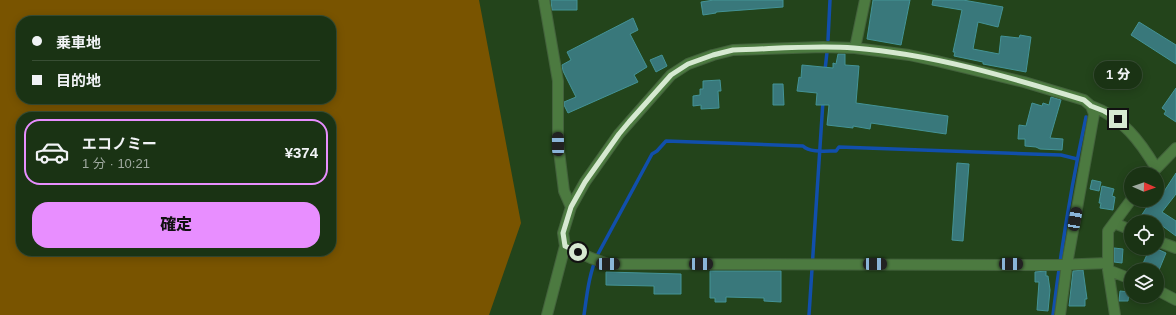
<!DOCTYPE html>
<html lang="ja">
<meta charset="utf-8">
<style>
body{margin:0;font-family:Arial,"Noto Sans JP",sans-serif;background:#233b1d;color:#f1f3f6;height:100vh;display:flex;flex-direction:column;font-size:15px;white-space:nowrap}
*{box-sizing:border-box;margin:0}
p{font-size:13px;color:#9faaa0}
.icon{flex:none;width:22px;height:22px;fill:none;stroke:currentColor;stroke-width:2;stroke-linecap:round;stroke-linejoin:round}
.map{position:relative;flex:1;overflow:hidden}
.details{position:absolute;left:16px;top:112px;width:320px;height:144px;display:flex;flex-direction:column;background:#1a3314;border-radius:16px;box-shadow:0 2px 10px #0003,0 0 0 1px #384e34}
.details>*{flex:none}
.banner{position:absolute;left:16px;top:16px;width:320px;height:88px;border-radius:16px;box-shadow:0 2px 10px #0003,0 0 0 1px #384e34;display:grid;align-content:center;height:88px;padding:0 16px;background:#1a3314}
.needle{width:26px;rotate:92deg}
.controls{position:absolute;left:1124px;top:167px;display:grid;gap:8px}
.controls a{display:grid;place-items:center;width:40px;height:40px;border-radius:50%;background:#1a3314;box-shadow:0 2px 10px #0003,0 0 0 1px #384e34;font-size:20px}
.end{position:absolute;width:18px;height:18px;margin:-9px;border:5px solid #d6e9d1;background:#111;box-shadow:0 0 0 2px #111}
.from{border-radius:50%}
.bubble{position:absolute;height:28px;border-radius:14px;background:#1a3314;box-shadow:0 2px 10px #0003,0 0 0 1px #384e34;font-size:13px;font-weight:800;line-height:28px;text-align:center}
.car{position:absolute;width:12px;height:24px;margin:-12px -6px;border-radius:5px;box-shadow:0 0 3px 1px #0007;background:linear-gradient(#222 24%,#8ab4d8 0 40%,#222 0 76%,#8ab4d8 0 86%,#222 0)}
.banner b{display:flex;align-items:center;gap:14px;height:38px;font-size:15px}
.banner b+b{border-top:1px solid #384e34}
.banner i{width:10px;height:10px;background:#f1f3f6}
ul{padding:7px 0 0;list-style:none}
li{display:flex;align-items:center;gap:12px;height:66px;margin:0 8px 6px;padding:0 8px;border:2px solid #384e34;border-radius:16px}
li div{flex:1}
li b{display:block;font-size:15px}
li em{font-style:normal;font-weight:800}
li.current{border-color:#e88eff}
li>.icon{width:36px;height:36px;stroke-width:1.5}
.action{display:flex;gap:8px;margin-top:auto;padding:8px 16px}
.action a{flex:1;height:46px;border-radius:16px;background:#e88eff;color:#111;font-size:16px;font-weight:800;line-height:46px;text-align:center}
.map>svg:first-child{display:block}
</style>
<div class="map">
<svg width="1176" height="315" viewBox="0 0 1176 315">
<rect width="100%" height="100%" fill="#23441b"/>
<path fill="#795400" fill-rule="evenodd" d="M 0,0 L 479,0 L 521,223 L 489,315 L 0,315 ZM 21,21 L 331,21 L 331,99 L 21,99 ZM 21,117 L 331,117 L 331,251 L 21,251 Z"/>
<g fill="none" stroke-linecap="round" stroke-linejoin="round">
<path stroke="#114fac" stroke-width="3.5" d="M 828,40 L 830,0
M 825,70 L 827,52
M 584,315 C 587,294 589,273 598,254 L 652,154 L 657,151 L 666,141 L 803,146 C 810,153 826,151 836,151 L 839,147 L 1061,155 L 1077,159
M 809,315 L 823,101
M 1053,315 C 1061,249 1072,182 1086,117"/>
</g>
<path fill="#39787b" stroke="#449396" d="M 551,0 L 577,0 L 577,10 L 552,10 Z
M 714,0 L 783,0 L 783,7 L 716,12 L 716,13 L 703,15 L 701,2 Z
M 873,0 L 910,0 L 901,45 L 867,39 Z
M 933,0 L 963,0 L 1003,7 L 998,27 L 978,22 L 973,49 L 999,54 L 1001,36 L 1019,38 L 1020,35 L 1031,37 L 1026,72 L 983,64 L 983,62 L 954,56 L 955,52 L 953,52 L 962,10 L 932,5 Z
M 633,18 L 638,30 L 630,34 L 647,67 L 634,75 L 638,82 L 568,113 L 564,105 L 564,102 L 576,97 L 563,71 L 562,65 L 571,60 L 567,52 Z
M 1139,22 L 1176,45 L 1176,64 L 1131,35 Z
M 838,54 L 845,54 L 845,65 L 859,66 L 856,103 L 948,116 L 946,134 L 871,123 L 870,129 L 853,126 L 853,128 L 827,125 L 829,105 L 816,105 L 817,93 L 797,91 L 799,77 L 801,78 L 802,65 L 833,68 L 833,63 L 836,64 Z
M 662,55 L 667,66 L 656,72 L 650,60 Z
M 1122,61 L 1136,68 L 1130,81 L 1116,74 Z
M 720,80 L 721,91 L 718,91 L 719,108 L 701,109 L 701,105 L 693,106 L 693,96 L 700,95 L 700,89 L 703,89 L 703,81 Z
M 773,84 L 783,84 L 784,105 L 773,105 Z
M 1176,88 L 1176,122 L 1164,114 L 1166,111 L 1162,108 Z
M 1051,97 L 1061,100 L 1050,138 L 1063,139 L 1062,150 L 1040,149 L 1036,147 L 1025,146 L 1025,139 L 1018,139 L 1019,125 L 1026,126 L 1032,103 L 1042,106 L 1043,103 L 1049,105 Z
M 957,163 L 969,164 L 963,241 L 952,240 Z
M 1176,173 L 1176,194 L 1162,212 L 1176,221 L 1176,236 L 1157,222 L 1140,222 L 1143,217 L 1141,216 L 1149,204 L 1152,200 L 1157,200 L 1157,194 L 1160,191 L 1163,193 Z
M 1092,180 L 1101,182 L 1099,191 L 1090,189 Z
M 1102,186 L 1114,189 L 1112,196 L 1115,197 L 1113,210 L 1100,208 L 1101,203 L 1099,203 Z
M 1114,248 L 1123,249 L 1122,263 L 1114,262 Z
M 1150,248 L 1155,248 L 1166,253 L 1159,270 L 1140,270 Z
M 1083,270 L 1087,299 L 1085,299 L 1085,306 L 1069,306 L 1073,271 Z
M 710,271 L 781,271 L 781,302 L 764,301 L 764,298 L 726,297 L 726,302 L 715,302 L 715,298 L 710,298 Z
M 1046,271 L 1046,276 L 1048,276 L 1050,290 L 1048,311 L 1037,310 L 1039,282 L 1035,282 L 1035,272 Z
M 606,272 L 681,274 L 681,294 L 654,294 L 654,286 L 606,285 Z
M 1120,291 L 1129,292 L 1128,301 L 1119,301 Z"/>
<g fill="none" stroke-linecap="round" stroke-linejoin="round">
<defs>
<path id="street" d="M 544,0 L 558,81 L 558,143 L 564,191 L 571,207
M 855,48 L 865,0
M 1091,106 C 1122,117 1140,141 1156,168
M 1151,174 L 1176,148
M 1114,223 L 1131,230
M 1157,241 L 1176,248
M 565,246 L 591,258 L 608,264 L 1056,265 L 1108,263
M 1108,270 L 1131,279
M 1157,290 L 1176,300
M 547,315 L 565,246 L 563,233 L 571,207 L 585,182 L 619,134 L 671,75 L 688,64 L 713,55 L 733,50 L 823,47 L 855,48 L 909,55 L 937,61 L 1024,82 L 1084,100 L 1091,106 L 1094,114 L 1067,264 L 1060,315
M 1115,315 L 1108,270 L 1108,231 L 1131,200"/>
</defs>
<use href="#street" stroke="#43623c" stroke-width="12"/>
<use href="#street" stroke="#4c7a40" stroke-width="10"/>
</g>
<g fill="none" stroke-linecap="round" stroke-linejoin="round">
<path stroke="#d6e9d1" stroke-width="5" d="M 578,252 L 565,246 L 563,233 L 571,207 L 585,182 L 619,134 L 629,122 L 671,75 L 688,64 L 713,55 L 733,50 C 773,49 814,45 854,48 C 932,54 1009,77 1084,100 L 1091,106 L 1104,111 L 1118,119"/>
</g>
</svg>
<div class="controls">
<a><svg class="needle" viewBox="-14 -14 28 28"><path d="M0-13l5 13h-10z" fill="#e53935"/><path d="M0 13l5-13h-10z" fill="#9faaa0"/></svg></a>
<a><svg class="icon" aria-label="locate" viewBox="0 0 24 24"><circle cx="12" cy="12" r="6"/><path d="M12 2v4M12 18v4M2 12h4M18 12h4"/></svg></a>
<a><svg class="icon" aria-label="layers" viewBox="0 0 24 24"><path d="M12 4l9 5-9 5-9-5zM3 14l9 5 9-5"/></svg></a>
</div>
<i class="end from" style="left:578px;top:252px"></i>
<i class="end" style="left:1118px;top:119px"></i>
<div class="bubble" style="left:1094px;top:61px;width:48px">1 分</div>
<i class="car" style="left:558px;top:144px;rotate:359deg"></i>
<i class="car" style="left:1075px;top:219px;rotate:10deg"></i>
<i class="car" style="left:608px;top:264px;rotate:90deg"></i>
<i class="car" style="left:701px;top:264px;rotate:90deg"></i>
<i class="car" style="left:875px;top:264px;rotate:90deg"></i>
<i class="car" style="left:1011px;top:264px;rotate:90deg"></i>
<div class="banner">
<b><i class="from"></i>乗車地</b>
<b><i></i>目的地</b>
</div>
<section class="details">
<ul>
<li class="current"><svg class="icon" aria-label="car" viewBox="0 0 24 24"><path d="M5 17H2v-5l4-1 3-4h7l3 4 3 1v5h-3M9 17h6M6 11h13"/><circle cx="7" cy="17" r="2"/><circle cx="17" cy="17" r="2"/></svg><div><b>エコノミー</b><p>1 分 · 10:21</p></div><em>¥374</em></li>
</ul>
<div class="action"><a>確定</a></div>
</section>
</div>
